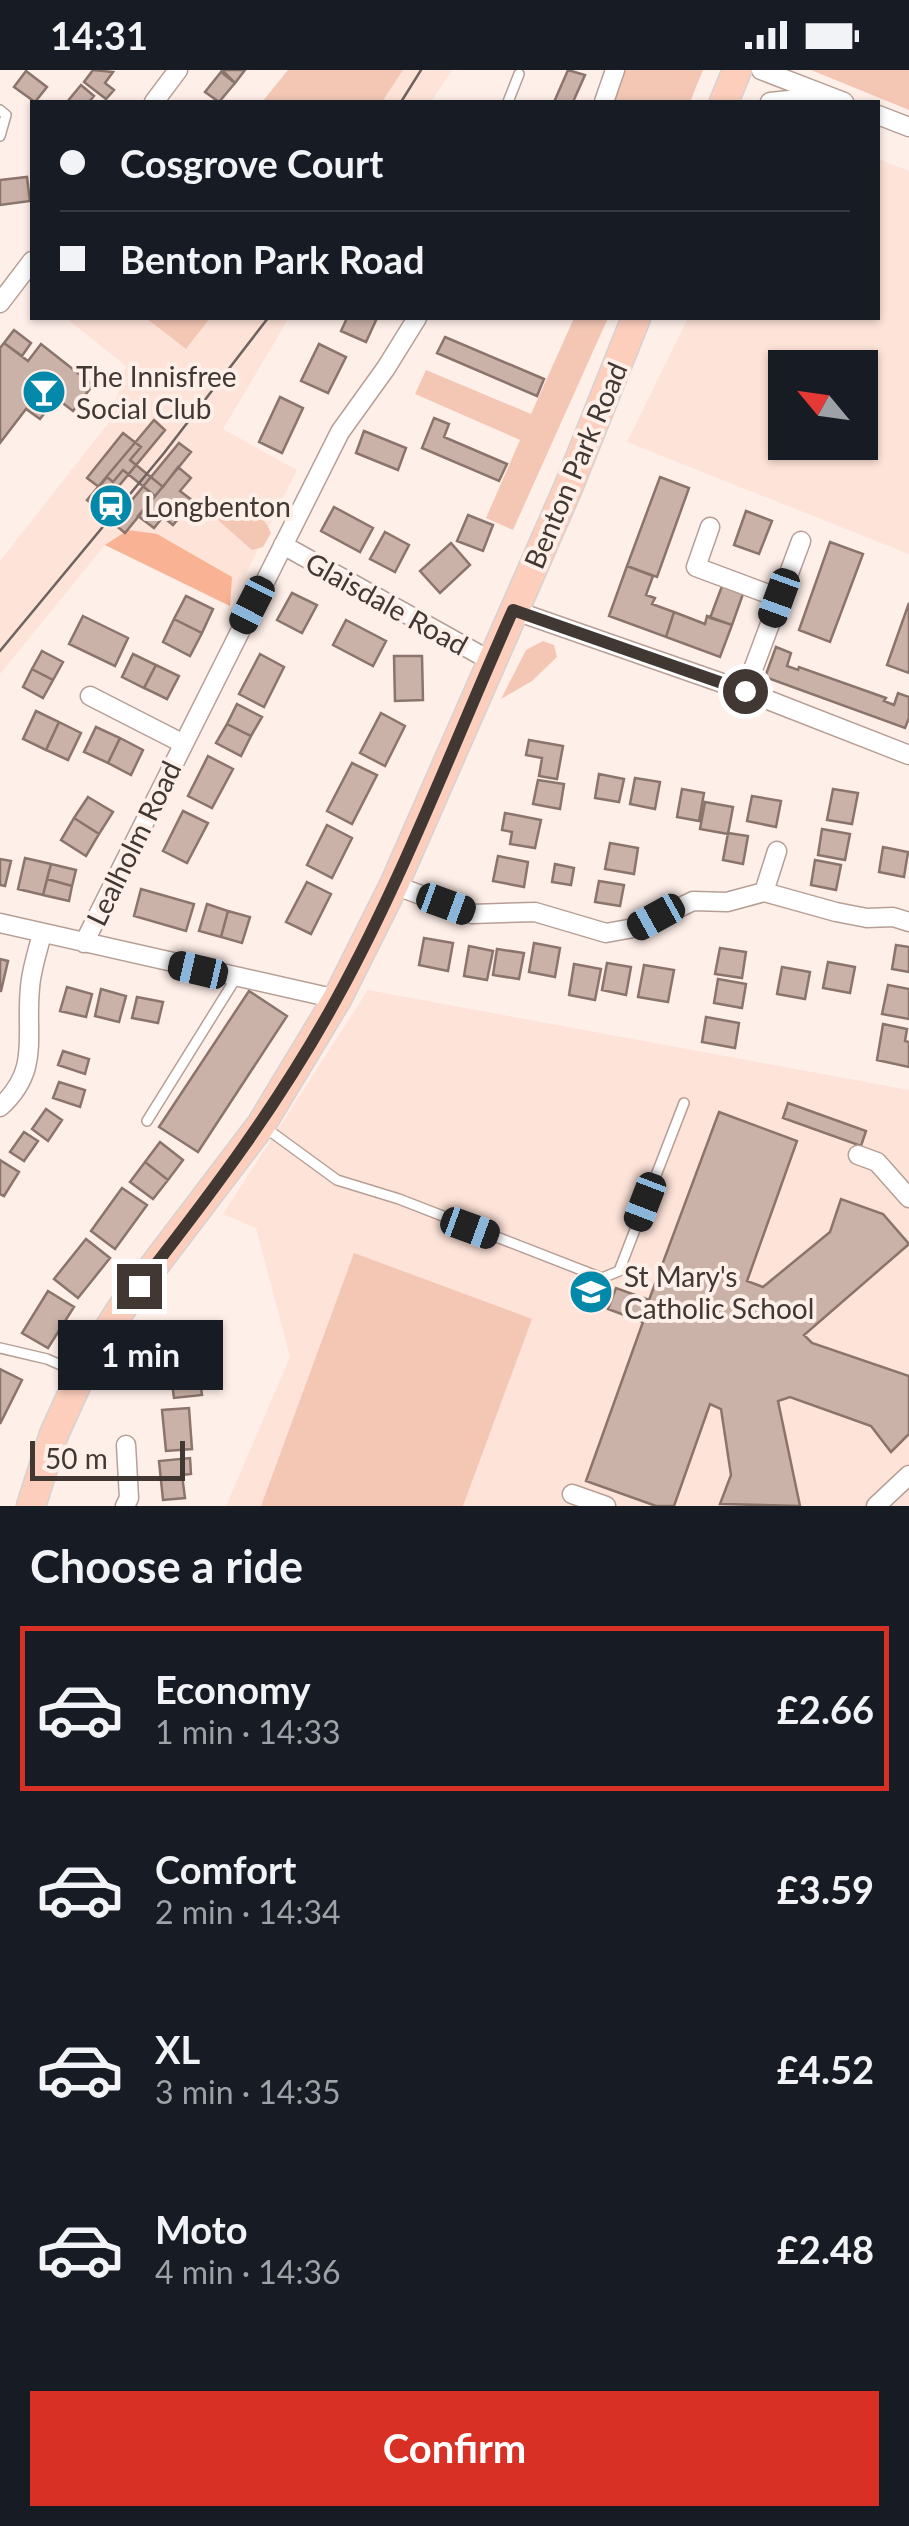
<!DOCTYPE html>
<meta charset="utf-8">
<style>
body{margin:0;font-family:Lato,sans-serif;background:#20242c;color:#f1f3f6;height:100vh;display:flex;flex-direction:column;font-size:38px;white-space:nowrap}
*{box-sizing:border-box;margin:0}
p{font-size:32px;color:#9ea1a6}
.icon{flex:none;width:55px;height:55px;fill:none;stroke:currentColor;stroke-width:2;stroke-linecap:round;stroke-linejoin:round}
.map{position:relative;height:1436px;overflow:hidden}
.details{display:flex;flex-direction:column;background:#171b24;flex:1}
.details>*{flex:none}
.hud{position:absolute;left:30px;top:30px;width:850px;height:220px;border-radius:0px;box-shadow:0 2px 8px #0004;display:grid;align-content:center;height:220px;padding:0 30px;background:#171b24}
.needle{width:65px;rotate:299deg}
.buttons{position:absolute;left:768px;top:280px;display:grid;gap:20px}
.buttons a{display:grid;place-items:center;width:110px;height:110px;border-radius:0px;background:#171b24;box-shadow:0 2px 8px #0004;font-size:50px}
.scale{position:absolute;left:30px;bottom:25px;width:155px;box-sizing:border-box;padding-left:10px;border:5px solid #413733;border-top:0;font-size:28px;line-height:35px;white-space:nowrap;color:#413733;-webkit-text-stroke:8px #ffefe9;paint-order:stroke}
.end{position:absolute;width:45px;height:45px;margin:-22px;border:12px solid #413733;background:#fff;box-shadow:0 0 0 5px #fff}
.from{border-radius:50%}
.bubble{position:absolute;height:70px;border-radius:0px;background:#171b24;box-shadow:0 2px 8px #0004;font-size:32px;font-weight:700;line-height:70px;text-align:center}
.car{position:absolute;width:30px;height:60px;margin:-30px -15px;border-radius:12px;box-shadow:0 0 8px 2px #0007;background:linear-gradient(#222 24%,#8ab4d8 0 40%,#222 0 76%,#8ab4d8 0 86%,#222 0)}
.hud b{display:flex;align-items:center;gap:35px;height:95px;font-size:38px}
.hud b+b{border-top:2px solid #363941}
.hud i{width:25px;height:25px;background:#f1f3f6}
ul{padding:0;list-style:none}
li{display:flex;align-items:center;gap:30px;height:165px;margin:0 20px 15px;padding:0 10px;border:5px solid transparent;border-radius:0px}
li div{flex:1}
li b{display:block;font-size:38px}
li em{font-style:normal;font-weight:700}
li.active{border-color:#d93025}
li>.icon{width:90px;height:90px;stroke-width:1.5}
h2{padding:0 30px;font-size:45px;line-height:120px}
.primary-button{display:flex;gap:20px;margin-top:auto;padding:20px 30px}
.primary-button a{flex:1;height:115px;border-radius:0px;background:#d93025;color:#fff;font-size:40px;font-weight:700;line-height:115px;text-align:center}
.status{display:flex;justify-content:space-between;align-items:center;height:70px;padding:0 50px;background:#171b24;direction:ltr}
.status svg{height:28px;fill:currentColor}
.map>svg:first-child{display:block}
</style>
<div class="status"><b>14:31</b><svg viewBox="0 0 49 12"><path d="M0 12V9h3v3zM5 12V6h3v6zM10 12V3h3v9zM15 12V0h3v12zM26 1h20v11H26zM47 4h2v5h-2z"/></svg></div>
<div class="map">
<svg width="909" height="1436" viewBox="0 0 909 1436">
<rect width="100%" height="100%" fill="#ffefe9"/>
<path fill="#fee3d8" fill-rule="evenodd" d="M 403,0 L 452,0 L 431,32 L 382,32 Z
M 878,89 L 909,101 L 909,484 L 627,372 L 688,248 L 878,248 ZM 785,298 L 860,298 L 860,372 L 785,372 Z
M 66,248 L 146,248 L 186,279 L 210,248 L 289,248 L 223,359 L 297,400 L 230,536 L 105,475 L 0,604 L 0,491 L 110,351 L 126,296 Z
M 368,920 L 909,1020 L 909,1436 L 226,1436 L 290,1287 L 256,1158 L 223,1144 Z"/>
<path fill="#f4c7b5" d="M 288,0 L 403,0 L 382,32 L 262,32 Z
M 625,0 L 703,0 L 690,32 L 613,32 Z
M 811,0 L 909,0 L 909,40 Z
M 146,248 L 210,248 L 186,279 Z
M 574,248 L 608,248 L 513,460 L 486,448 L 520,370 L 415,324 L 426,300 L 531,344 Z
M 233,440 C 252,441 264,445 271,463 L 263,477 L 252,480 L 219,451 L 218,446 Z
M 543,571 L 554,575 L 557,587 L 532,611 L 501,629 L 526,580 Z
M 354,1183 L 532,1249 L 463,1436 L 261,1436 Z"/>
<path fill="#fab294" d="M 128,460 L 157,464 L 232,507 L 230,536 L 105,475 Z"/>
<path fill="#cab2a8" stroke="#8b746b" stroke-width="2.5" d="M 93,0 L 113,2 L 105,13 L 114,20 L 106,29 L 84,12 Z
M 222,0 L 245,0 L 235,13 Z
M 568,0 L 585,5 L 573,32 L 554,32 Z
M 26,1 L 47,17 L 35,32 L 14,17 Z
M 221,2 L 235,13 L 219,32 L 205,22 Z
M 81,15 L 94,26 L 89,32 L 67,32 Z
M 27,107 L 30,131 L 0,135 L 0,110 Z
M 347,248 L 377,248 L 366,272 L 341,261 Z
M 14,260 L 31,273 L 22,286 L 4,273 Z
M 445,267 L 544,309 L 537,326 L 437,283 Z
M 4,273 L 28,291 L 41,274 L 93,315 L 73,341 L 56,328 L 40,349 L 26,339 L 0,373 L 0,278 Z
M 319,274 L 346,287 L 328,323 L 301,311 Z
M 280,327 L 303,338 L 282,383 L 259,372 Z
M 434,348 L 449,354 L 444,367 L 507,394 L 499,411 L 422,378 Z
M 154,350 L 165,360 L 99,440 L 87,430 Z
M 364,361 L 406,378 L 398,400 L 356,383 Z
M 123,363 L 141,377 L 130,390 L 163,417 L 178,397 L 191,408 L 180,421 L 193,431 L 173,455 L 163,447 L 154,458 L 138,446 L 155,426 L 123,400 L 113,412 L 107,407 L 99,417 L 87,408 Z
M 179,373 L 191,382 L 125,463 L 113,453 Z
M 660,407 L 689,418 L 657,507 L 627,496 Z
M 334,437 L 373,458 L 360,482 L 321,461 Z
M 746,441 L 772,451 L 759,484 L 734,475 Z
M 468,445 L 493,455 L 483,481 L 457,471 Z
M 385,462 L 409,475 L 395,502 L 370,489 Z
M 830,472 L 863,484 L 830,572 L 799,560 Z
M 451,473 L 470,495 L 440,523 L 420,501 Z
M 627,496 L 653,506 L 646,525 L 655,528 L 652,534 L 674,542 L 666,567 L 609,546 Z
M 722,516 L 743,524 L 732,555 L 710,548 Z
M 292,523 L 317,535 L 302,563 L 277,550 Z
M 186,526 L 213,539 L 202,563 L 174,549 Z
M 909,533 L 909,603 L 887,595 Z
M 674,542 L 705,554 L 707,546 L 732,555 L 720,587 L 666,567 Z
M 83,546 L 128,568 L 115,596 L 69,574 Z
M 174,549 L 202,563 L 190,586 L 163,572 Z
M 346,550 L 386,571 L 373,596 L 333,575 Z
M 776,577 L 791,583 L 787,596 L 798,600 L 799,597 L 886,628 L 884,631 L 894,635 L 898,623 L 909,627 L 909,648 L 905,658 L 765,607 Z
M 42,581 L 63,592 L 53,610 L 32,599 Z
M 133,584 L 156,595 L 144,618 L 122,607 Z
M 260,584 L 284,597 L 264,637 L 239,624 Z
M 394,586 L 422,586 L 423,630 L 395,631 Z
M 156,595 L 179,606 L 167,629 L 144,618 Z
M 32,599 L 53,610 L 43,628 L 23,617 Z
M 237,634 L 262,647 L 251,666 L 227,654 Z
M 36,641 L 59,652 L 46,680 L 23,669 Z
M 381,643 L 405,656 L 385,696 L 360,683 Z
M 59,652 L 81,663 L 68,690 L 46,680 Z
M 227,654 L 251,666 L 241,686 L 216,673 Z
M 96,657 L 120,668 L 108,693 L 84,682 Z
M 120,668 L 143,680 L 131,705 L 108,693 Z
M 529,670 L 563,676 L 557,709 L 539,706 L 542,688 L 526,685 Z
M 208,686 L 233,699 L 212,738 L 188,726 Z
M 352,693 L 377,705 L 352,754 L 327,741 Z
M 599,704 L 624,709 L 619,732 L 595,728 Z
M 635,708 L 660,712 L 655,739 L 630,734 Z
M 538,710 L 564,714 L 560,739 L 533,734 Z
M 682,719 L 704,723 L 699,751 L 677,747 Z
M 833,719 L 858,723 L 852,754 L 827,750 Z
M 752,726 L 781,731 L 776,757 L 747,751 Z
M 88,727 L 113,742 L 99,764 L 74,748 Z
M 705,732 L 733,737 L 728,764 L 700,759 Z
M 183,741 L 208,753 L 187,793 L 163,781 Z
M 505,743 L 541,750 L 535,778 L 510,774 L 512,762 L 502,760 Z
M 74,748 L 99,764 L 86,786 L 61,770 Z
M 327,755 L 352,768 L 332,808 L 307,795 Z
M 822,759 L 850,764 L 845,790 L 818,785 Z
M 728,763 L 748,766 L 743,794 L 723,790 Z
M 610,773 L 638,778 L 634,804 L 605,799 Z
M 883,777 L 908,782 L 904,807 L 879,802 Z
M 498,786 L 528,792 L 524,817 L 493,811 Z
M 25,788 L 51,794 L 43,825 L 18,819 Z
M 0,789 L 11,791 L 5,816 L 0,815 Z
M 815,790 L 841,795 L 836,820 L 811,815 Z
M 51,794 L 76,800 L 72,816 L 47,809 Z
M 555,794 L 574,798 L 571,815 L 552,812 Z
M 47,809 L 72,816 L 69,831 L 43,825 Z
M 599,811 L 624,815 L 620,836 L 595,832 Z
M 307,812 L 331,824 L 311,864 L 286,852 Z
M 141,819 L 194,834 L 186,861 L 134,846 Z
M 207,834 L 228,841 L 221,867 L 199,861 Z
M 228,841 L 250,847 L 242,873 L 221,867 Z
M 424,868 L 453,873 L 448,901 L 419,895 Z
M 534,873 L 560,878 L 555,907 L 529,902 Z
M 896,875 L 909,877 L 909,902 L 892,899 Z
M 469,876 L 493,881 L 487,910 L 464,906 Z
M 720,878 L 746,882 L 742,908 L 715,904 Z
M 497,879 L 524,883 L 519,909 L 493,905 Z
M 0,889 L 8,891 L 1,921 L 0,921 Z
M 828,892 L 855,897 L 850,923 L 823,918 Z
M 607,893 L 631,897 L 626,925 L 602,920 Z
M 574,894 L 601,899 L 595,930 L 569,925 Z
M 644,895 L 674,900 L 668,932 L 638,927 Z
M 782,897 L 810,902 L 805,929 L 777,924 Z
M 718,909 L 746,914 L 742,938 L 714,933 Z
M 888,915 L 909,919 L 909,949 L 882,944 Z
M 67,917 L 92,924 L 86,947 L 60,941 Z
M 101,919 L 126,926 L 119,952 L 95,946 Z
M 249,921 L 287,946 L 198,1082 L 159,1057 Z
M 137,927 L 163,932 L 158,953 L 132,948 Z
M 706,947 L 739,953 L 735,978 L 702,972 Z
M 883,954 L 907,959 L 905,971 L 909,972 L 909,997 L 877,990 Z
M 63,981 L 89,989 L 85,1004 L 58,995 Z
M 59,1012 L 85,1020 L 80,1037 L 53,1028 Z
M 788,1033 L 866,1061 L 861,1076 L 783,1048 Z
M 46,1039 L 62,1050 L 48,1071 L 32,1059 Z
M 719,1042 L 797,1071 L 747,1211 L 763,1217 L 830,1162 L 841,1129 L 883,1144 L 909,1174 L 804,1265 L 812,1273 L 909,1306 L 909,1364 L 891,1382 L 871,1356 L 790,1327 L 778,1331 L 800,1436 L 720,1434 L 731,1405 L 721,1339 L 710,1334 L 674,1436 L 656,1436 L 586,1411 L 643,1252 L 608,1239 L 616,1218 L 649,1230 Z
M 24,1062 L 38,1071 L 24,1091 L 10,1082 Z
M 160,1072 L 183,1090 L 168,1110 L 145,1092 Z
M 0,1090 L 19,1102 L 4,1126 L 0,1124 Z
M 145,1092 L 168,1110 L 153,1129 L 130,1112 Z
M 122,1118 L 147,1135 L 115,1179 L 91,1161 Z
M 86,1169 L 110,1188 L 78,1228 L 54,1209 Z
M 48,1221 L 74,1237 L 48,1278 L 22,1263 Z
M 196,1275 L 197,1284 L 209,1282 L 212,1302 L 199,1303 L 202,1325 L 174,1328 L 167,1278 Z
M 0,1299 L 22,1310 L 0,1354 Z
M 189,1338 L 192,1379 L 166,1381 L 162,1340 Z
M 190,1388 L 191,1404 L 182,1405 L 185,1428 L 163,1430 L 159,1391 Z"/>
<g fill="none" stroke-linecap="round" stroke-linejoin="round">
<defs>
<path id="lane" d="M 508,32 L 519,4
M 0,40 L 6,45 L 0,66
M 147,1051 L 236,908
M 263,1056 L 337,1110 L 399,1129 L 602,1208 L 619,1201 L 684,1033
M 0,1278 L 47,1289 L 79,1303"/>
<path id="street" d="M 761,0 L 844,32
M 154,32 L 178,0
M 604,32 L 615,0
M 770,32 L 818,27
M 878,45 L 909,57
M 0,233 L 32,191
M 710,457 L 696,497 L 779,528
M 283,475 L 491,591
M 513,540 L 745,621 L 909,685
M 745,621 L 801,471
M 90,626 L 182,673
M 394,815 L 472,844 L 535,842 L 606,863 L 639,857 L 693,831 L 727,832 L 764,822 L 836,842 L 867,848 L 893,847 L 909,852
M 764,822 L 777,781
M 0,853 L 337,929
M 84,873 L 340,362 L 386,298 L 417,248
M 0,1037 C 41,1000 25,967 30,918 C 31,900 38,881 42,863
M 858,1085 L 877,1092 L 909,1128
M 572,1424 L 606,1436
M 125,1436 L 129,1428 L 126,1375
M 876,1436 L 909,1405"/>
<path id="primary" d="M 724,32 L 737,0
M 31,1436 L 54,1364 L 86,1294 L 122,1238 L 261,1055 L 337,929 L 394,815 L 568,418 L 636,248"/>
</defs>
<use href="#lane" stroke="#b79f96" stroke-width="12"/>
<use href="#street" stroke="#b79f96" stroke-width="21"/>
<use href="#primary" stroke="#d5d3d2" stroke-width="31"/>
<use href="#lane" stroke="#fff" stroke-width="9"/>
<use href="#street" stroke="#fff" stroke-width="18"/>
<use href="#primary" stroke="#fdcebc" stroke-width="28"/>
<path stroke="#6e635f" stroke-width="2.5" d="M 401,32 L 421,0
M 0,581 L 164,383 L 268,248"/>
</g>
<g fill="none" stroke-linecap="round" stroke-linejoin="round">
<path stroke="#413733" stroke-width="12" d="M 139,1216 C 211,1124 281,1031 337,928 C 405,804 455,670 513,540 L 745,621"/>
</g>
<defs>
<symbol id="bar-disc" viewBox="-11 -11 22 22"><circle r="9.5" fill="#0589aa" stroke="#ffefe9"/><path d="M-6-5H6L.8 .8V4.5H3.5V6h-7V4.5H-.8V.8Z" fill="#fff"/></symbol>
<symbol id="station-disc" viewBox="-11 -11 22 22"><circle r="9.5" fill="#0589aa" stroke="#ffefe9"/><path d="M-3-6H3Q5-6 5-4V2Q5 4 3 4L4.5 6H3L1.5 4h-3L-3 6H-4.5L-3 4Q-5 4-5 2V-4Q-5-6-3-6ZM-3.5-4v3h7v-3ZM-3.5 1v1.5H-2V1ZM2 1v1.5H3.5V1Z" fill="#fff"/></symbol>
<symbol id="school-disc" viewBox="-11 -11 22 22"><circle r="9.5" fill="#0589aa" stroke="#ffefe9"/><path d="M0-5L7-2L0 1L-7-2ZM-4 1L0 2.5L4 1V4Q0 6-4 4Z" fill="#fff"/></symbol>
</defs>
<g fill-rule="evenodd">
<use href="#bar-disc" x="19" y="297" width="50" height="50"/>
<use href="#station-disc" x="86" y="411" width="50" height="50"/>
<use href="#school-disc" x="566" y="1197" width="50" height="50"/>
</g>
<g text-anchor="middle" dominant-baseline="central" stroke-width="8" stroke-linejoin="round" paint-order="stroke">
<g font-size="28" fill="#413733" stroke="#ffefe9" text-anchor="start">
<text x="76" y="306">The Innisfree<tspan x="76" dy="32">Social Club</tspan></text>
<text x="144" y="436">Longbenton</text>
<text x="624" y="1206">St Mary's<tspan x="624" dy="32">Catholic School</tspan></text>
</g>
<g font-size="28" fill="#413733" stroke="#ffefe9">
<text transform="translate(575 395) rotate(-67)">Benton Park Road</text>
<text transform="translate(387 533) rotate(29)">Glaisdale Road</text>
<text transform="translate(133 773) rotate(-64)">Lealholm Road</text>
</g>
</g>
</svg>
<div class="buttons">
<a><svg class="needle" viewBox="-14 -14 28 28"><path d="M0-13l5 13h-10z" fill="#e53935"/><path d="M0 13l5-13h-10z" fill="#9ea1a6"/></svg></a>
</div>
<div class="scale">50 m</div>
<i class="end from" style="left:745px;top:621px"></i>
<i class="end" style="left:139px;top:1216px"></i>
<div class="bubble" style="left:58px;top:1250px;width:165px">1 min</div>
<i class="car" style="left:779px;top:528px;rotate:200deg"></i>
<i class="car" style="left:252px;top:535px;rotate:207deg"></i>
<i class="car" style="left:446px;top:834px;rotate:110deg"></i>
<i class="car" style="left:656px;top:847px;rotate:241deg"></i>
<i class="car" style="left:198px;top:900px;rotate:283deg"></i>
<i class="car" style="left:645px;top:1132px;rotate:201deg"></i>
<i class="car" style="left:470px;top:1158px;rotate:110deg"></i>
<div class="hud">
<b><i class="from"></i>Cosgrove Court</b>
<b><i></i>Benton Park Road</b>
</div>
</div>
<section class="details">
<h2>Choose a ride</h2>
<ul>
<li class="active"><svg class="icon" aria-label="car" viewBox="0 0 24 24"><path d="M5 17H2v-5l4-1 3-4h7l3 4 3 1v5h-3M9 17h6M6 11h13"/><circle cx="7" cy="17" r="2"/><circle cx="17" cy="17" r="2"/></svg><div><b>Economy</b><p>1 min · 14:33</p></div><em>£2.66</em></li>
<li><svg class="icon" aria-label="car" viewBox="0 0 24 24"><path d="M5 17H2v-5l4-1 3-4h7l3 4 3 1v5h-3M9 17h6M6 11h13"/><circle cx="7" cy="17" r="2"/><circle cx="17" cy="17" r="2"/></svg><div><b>Comfort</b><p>2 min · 14:34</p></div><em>£3.59</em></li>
<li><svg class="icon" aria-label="car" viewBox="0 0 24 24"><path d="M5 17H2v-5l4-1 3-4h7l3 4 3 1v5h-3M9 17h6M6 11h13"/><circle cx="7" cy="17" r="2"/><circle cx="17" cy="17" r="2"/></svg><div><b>XL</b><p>3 min · 14:35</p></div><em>£4.52</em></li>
<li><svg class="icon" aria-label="car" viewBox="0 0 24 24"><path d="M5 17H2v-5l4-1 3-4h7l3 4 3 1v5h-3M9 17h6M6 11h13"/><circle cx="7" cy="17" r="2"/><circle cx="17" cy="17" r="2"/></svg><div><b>Moto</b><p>4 min · 14:36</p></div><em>£2.48</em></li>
</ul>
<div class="primary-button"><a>Confirm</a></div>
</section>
